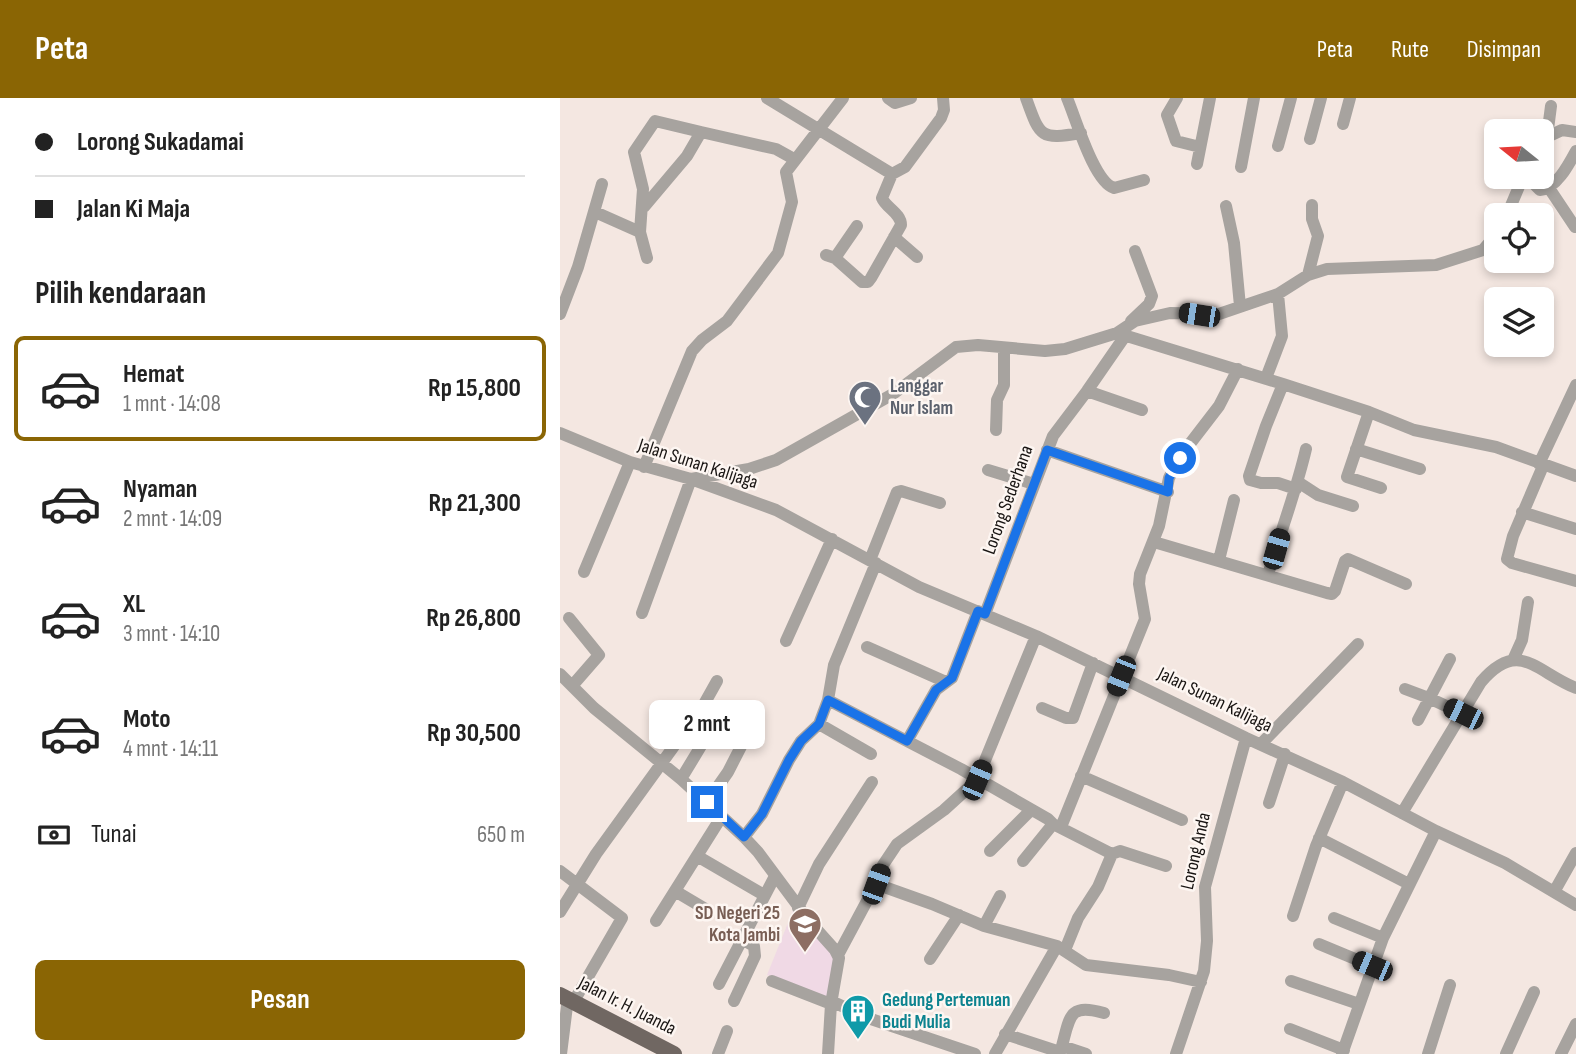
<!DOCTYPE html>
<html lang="id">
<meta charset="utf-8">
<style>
body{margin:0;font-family:"Sofia Sans Condensed",sans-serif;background:#f6f6f6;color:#222;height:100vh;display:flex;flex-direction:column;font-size:26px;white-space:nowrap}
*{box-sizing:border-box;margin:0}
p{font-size:23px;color:#767676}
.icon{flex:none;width:38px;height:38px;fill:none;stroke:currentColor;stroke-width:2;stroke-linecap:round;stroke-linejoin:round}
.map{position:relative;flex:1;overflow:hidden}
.panel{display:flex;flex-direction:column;background:#fff;width:560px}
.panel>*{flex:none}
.hud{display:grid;align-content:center;height:154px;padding:0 35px;background:#fff}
.needle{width:46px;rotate:288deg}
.controls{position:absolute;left:924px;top:21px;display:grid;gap:14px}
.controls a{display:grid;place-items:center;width:70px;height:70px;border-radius:10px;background:#fff;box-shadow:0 4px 10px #0003;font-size:35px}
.end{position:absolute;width:32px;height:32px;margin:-16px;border:9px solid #1a73e8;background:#fff;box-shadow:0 0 0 4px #fff}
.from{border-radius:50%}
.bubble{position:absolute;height:49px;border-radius:10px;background:#fff;box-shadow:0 4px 10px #0003;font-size:23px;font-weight:700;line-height:49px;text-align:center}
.car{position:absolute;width:21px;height:42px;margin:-21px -10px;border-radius:9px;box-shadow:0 0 5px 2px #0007;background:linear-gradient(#222 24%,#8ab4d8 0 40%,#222 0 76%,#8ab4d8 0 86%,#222 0)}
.hud b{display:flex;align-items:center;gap:24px;height:66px;font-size:26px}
.hud b+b{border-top:2px solid #e0e0e0}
.hud i{width:18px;height:18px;background:#222}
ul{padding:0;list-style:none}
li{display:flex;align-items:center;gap:21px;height:105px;margin:0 14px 10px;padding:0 21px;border:4px solid transparent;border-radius:10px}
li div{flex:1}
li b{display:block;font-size:26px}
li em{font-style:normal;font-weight:700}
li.selected{border-color:#8a6504}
li>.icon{width:63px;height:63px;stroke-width:1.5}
h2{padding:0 35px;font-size:32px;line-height:84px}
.pay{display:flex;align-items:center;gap:18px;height:77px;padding:0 35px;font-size:26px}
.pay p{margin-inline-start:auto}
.cta{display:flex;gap:14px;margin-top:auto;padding:14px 35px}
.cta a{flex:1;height:80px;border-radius:10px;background:#8a6504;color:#fff;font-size:28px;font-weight:700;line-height:80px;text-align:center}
header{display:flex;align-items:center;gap:42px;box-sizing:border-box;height:98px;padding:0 35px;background:#8a6504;color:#fff}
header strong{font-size:33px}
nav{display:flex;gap:38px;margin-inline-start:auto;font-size:24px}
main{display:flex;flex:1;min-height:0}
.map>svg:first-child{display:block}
</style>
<header>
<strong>Peta</strong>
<nav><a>Peta</a><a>Rute</a><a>Disimpan</a></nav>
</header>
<main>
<section class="panel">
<div class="hud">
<b><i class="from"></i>Lorong Sukadamai</b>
<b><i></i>Jalan Ki Maja</b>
</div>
<h2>Pilih kendaraan</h2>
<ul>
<li class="selected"><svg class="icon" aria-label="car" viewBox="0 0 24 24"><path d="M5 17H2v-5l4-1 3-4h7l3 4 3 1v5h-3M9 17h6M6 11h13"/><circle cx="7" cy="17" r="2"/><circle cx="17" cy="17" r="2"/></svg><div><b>Hemat</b><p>1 mnt · 14:08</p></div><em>Rp 15,800</em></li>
<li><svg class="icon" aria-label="car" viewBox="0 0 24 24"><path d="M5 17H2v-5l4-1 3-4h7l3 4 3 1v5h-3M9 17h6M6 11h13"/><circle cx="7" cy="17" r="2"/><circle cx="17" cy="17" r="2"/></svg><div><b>Nyaman</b><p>2 mnt · 14:09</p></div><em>Rp 21,300</em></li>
<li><svg class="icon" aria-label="car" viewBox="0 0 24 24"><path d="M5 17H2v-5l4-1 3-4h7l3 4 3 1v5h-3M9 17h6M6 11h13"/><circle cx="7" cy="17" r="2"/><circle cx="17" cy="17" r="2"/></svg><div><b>XL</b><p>3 mnt · 14:10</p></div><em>Rp 26,800</em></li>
<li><svg class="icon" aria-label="car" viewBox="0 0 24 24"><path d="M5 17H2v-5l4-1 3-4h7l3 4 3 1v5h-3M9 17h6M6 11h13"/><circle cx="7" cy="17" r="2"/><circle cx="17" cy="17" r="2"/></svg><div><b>Moto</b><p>4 mnt · 14:11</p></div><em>Rp 30,500</em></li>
</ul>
<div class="pay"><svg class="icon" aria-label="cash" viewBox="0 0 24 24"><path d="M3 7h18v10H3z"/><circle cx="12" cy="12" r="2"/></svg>Tunai<p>650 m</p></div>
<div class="cta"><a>Pesan</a></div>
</section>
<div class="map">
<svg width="1016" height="956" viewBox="0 0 1016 956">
<rect width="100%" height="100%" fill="#f4e7e1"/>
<path fill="#f0d9e5" d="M 234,810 L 275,858 L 266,902 L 207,877 Z"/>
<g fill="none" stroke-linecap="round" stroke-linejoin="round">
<path stroke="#a7a39f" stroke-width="12" d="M 207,0 L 332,76 L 345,69 L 381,20 L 384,12 L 383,0
M 328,0 L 335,5 L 351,0
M 466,0 C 480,39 480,42 521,35
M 507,0 C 516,21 534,84 554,90 L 584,82
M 617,0 L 607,17 L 616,43 L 640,49
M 783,26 L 790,0
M 141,34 L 216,51 L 234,61
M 987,39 L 1002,32 L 1016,34
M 750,41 L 761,0
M 718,48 L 731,0
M 982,49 L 987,39 L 991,8
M 637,66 L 650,0
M 681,69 L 694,0
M 967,79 L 980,92 C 996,91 1009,66 1016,53
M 989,90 L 1015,129
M 666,108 L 674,145 L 680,208
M 35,114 L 80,134 L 87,160
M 947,117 L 963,79
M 80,134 L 83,91 L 74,54 L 95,23 L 141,34 L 127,58 L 84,109
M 334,139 L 357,159
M 266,157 L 275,160 L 302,184 L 308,184 L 311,180 L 341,127 C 341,115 326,110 322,100 L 332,76
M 275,160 L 297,128
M 748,177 L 758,138 L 752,121 L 752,107
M 0,216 L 18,169 L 42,86
M 571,223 L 589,206 L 592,198 L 575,153
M 557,235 L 575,223 L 610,215 L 659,216 L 718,196 L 748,177 L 767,171 L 876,167 L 923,152 L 936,137
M 706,280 L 722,238 L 718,196
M 723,286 L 706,328 L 689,378 L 690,382 L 701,385 L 718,385 L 736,391
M 527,293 L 582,312
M 809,314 L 787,379 L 821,390
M 436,332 L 437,302 L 444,287 L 444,250
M 0,335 L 70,364 L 131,381 L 216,412 L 359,489 L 476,538 L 686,640 L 783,684 L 876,733 L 945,765 L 1016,807
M 796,351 L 860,371
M 487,352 L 608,394
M 979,366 L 1016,287
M 983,368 L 953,438 L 947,461 L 952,465 L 1016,483
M 84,369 L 132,253 L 142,242 L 167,223 L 218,155 L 232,104 L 226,74 L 283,0
M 428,372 L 474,386
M 131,381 L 189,371 L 216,362 L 333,296 L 396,249 L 418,247 L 485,253 L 505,251 L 557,235 L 723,286 L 809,314 L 854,332 L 936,349 L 1016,378
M 738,384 L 758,397 L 793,408
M 962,414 L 1016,431
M 594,444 L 767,495 L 772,496 L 775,493 L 785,463 L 788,461 L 846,486
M 310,462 L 337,394 L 341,393 L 380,405
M 659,462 L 674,402
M 24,474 L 70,364
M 708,477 C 720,435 736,394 746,351
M 82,515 L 131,381
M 425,516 L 493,338 L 527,293 L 565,238
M 9,520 L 39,557 L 12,588
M 226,543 L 272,441
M 307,549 L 386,584
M 953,562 L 962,542 L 968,504
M 0,576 L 34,610 L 121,681 L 184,739 L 198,754 L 250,824 L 275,852 L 279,860 L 271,906 L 268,956
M 845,591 L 869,600 L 903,616
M 268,602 L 401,671 L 488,721 L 493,726 L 552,756 L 560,753 L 606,768
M 143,608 L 164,617
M 482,610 L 506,620 L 513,620 L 533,565
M 858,622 L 890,561
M 259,626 L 311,656
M 347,643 L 376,592 L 392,580 L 418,513
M 701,646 L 798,546
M 521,678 L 622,722
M 121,681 L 141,648
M 147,704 L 168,674 L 190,631
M 709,705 L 725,656
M 842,715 L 921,584 C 959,540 976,574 1016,590
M 501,729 L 585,521 L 579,486 L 580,476 L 599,428 L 609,380 L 619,360 L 659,308 L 678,271
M 184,739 L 202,716 L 229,662 L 241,643 L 259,626 L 268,602 L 274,567 L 316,465
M 759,740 L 849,786
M 430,753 L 471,712
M 137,758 L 204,797
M 463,763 L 493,726
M 0,773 L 62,820 L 14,903
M 316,786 L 372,806 L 424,828 L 497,848 L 526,867 L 609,877 L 641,884
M 115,793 L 147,812
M 994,794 L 1016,755
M 238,810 L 259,766 L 312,684
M 0,814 L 36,756 L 143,608 L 157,583
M 733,818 L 756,748 L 783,684
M 774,820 L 823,840
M 96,823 L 162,718
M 424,828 L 440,798
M 759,846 L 812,868
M 505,852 L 518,820 L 538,789 L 552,756
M 278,857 L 316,786 L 323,767 L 337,746 L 384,712 L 417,682 L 476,538
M 370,861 L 399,817
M 212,883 L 271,906
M 731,883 L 799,906
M 159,886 L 215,778
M 174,903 L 195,858 L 194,848 L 182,841
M 271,903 L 308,920 L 415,956
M 730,931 L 784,952
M 445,936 L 500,954
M 502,948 C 510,918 509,905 544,915
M 500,953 L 502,948 L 526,956
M 1,956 L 8,900
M 158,956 L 167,933
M 435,956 L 497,848
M 616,956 L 644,873 L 647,843 L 645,789 L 686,640
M 782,956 L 823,840 L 876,733
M 868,956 L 890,887
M 946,956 L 974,894
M 1001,956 L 1016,926"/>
<path stroke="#706762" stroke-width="16" d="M 0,897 L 114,956"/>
</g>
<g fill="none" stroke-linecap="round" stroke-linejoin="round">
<path stroke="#1a73e8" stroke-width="9" d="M 147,704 L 184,739 L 202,716 L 229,662 L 241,643 L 259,626 L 268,602 L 347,643 L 376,592 L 392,580 L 418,513 L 425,516 L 487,352 L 608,394 L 609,380 L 620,360"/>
</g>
<defs>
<symbol id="mosque-pin" viewBox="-11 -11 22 30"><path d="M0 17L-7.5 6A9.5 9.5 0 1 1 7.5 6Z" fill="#6b7280" stroke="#fdf6f2"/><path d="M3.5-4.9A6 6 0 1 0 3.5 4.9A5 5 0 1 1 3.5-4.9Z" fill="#fff"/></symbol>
<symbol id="school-pin" viewBox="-11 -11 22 30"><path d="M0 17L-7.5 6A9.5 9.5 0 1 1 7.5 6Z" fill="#8d6e63" stroke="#fdf6f2"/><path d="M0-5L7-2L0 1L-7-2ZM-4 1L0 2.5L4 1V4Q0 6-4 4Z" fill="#fff"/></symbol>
<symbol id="building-pin" viewBox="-11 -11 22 30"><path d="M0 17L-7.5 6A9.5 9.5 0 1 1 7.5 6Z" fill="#0f9aa8" stroke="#fdf6f2"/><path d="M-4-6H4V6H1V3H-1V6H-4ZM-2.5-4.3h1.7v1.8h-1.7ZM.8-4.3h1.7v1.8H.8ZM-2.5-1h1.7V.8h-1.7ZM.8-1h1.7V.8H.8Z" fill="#fff"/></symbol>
</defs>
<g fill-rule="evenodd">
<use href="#mosque-pin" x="286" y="280" width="38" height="52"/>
<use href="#school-pin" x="226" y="807" width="38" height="52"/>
<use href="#building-pin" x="279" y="894" width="38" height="52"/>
</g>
<g text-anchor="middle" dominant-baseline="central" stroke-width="5" stroke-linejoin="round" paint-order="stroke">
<g font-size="19" font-weight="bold" fill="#5b616d" stroke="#fdf6f2" text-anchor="start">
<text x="330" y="288">Langgar<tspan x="330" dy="22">Nur Islam</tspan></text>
</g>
<g font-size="19" fill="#181412" stroke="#fdf6f2">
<text transform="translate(138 366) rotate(18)">Jalan Sunan Kalijaga</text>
<text transform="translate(448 402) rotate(-70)">Lorong Sederhana</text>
<text transform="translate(655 602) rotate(26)">Jalan Sunan Kalijaga</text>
<text transform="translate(636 753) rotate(-77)">Lorong Anda</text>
<text transform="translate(67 908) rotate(27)">Jalan Ir. H. Juanda</text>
</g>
<g font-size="19" font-weight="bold" fill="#785e54" stroke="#fdf6f2" text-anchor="end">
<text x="220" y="815">SD Negeri 25<tspan x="220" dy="22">Kota Jambi</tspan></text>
</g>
<g font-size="19" font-weight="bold" fill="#0d838f" stroke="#fdf6f2" text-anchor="start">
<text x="322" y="902">Gedung Pertemuan<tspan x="322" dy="22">Budi Mulia</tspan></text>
</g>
</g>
</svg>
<div class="controls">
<a><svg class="needle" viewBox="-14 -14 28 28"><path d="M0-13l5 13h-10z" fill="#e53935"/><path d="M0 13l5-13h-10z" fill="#767676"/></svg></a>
<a><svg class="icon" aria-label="locate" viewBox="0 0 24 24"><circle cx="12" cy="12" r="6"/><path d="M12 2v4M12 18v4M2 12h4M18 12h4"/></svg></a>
<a><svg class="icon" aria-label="layers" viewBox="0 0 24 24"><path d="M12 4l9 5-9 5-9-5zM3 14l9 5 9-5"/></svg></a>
</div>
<i class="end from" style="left:620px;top:360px"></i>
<i class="end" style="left:147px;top:704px"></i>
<div class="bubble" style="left:89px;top:602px;width:116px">2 mnt</div>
<i class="car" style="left:639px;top:217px;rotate:279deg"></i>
<i class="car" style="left:716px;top:451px;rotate:16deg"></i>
<i class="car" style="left:561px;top:578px;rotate:202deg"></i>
<i class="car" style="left:903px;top:616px;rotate:296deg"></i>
<i class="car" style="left:417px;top:682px;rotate:23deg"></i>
<i class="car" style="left:316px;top:786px;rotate:20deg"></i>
<i class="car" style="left:812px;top:868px;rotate:293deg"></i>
</div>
</main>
